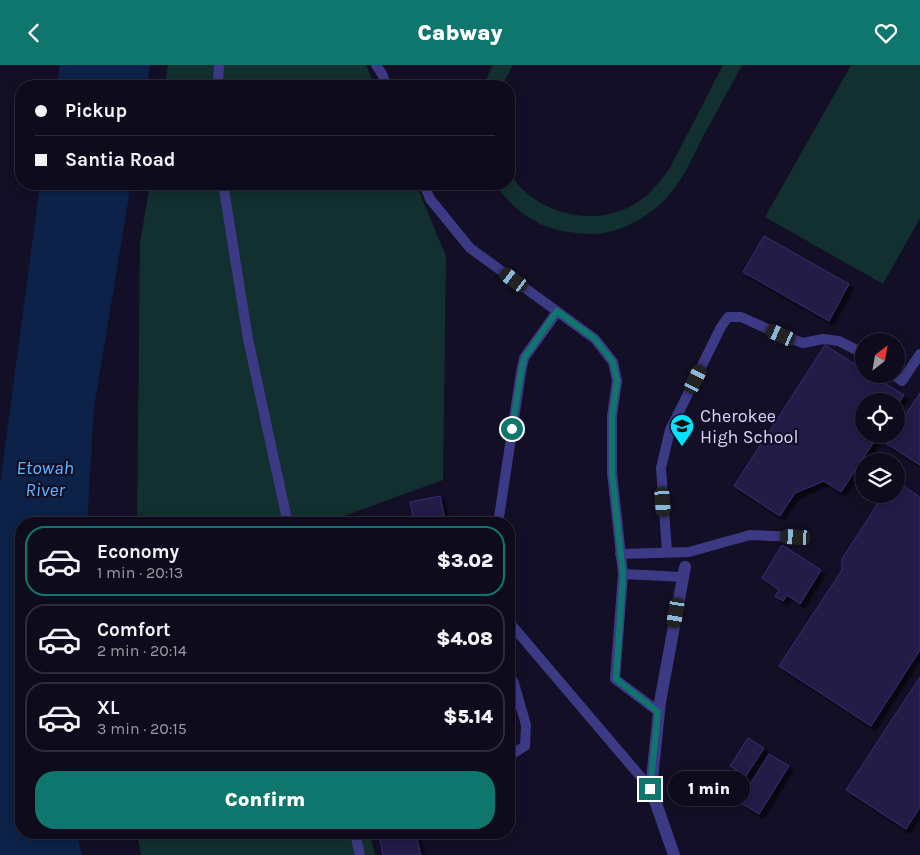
<!DOCTYPE html>
<meta charset="utf-8">
<style>
body{margin:0;font-family:Karla,sans-serif;background:#171425;color:#f1f3f6;height:100vh;display:flex;flex-direction:column;font-size:19px;white-space:nowrap}
*{box-sizing:border-box;margin:0}
p{font-size:16px;color:#9b9ba3}
.icon{flex:none;width:28px;height:28px;fill:none;stroke:currentColor;stroke-width:2;stroke-linecap:round;stroke-linejoin:round}
.map{position:relative;flex:1;overflow:hidden}
.drawer{position:absolute;left:15px;top:452px;width:500px;height:322px;display:flex;flex-direction:column;background:#0e0b1c;border-radius:20px;box-shadow:0 2px 12px #0003,0 0 0 1px #2e2b3b}
.drawer>*{flex:none}
.banner{position:absolute;left:15px;top:15px;width:500px;height:110px;border-radius:20px;box-shadow:0 2px 12px #0003,0 0 0 1px #2e2b3b;display:grid;align-content:center;height:110px;padding:0 20px;background:#0e0b1c}
.needle{width:32px;rotate:31deg}
.buttons{position:absolute;left:855px;top:268px;display:grid;gap:10px}
.buttons a{display:grid;place-items:center;width:50px;height:50px;border-radius:50%;background:#0e0b1c;box-shadow:0 2px 12px #0003,0 0 0 1px #2e2b3b;font-size:25px}
.end{position:absolute;width:22px;height:22px;margin:-11px;border:6px solid #0f766e;background:#fff;box-shadow:0 0 0 2px #fff}
.from{border-radius:50%}
.bubble{position:absolute;height:35px;border-radius:18px;background:#0e0b1c;box-shadow:0 2px 12px #0003,0 0 0 1px #2e2b3b;font-size:16px;font-weight:800;line-height:35px;text-align:center}
.car{position:absolute;width:15px;height:30px;margin:-15px -8px;border-radius:6px;box-shadow:0 0 4px 1px #0007;background:linear-gradient(#222 24%,#8ab4d8 0 40%,#222 0 76%,#8ab4d8 0 86%,#222 0)}
.banner b{display:flex;align-items:center;gap:18px;height:48px;font-size:19px}
.banner b+b{border-top:1px solid #2e2b3b}
.banner i{width:12px;height:12px;background:#f1f3f6}
ul{padding:9px 0 0;list-style:none}
li{display:flex;align-items:center;gap:15px;height:70px;margin:0 10px 8px;padding:0 10px;border:2px solid #2e2b3b;border-radius:20px}
li div{flex:1}
li b{display:block;font-size:19px}
li em{font-style:normal;font-weight:800}
li.active{border-color:#0f766e}
li>.icon{width:45px;height:45px;stroke-width:1.5}
.primary-button{display:flex;gap:10px;margin-top:auto;padding:10px 20px}
.primary-button a{flex:1;height:58px;border-radius:20px;background:#0f766e;color:#fff;font-size:20px;font-weight:800;line-height:58px;text-align:center}
header{display:flex;justify-content:space-between;align-items:center;height:65px;padding:0 20px;background:#0f766e;color:#fff;font-size:22px;font-weight:800}
.map>svg:first-child{display:block}
</style>
<header><svg class="icon" aria-label="back" viewBox="0 0 24 24"><path d="M15 5l-7 7 7 7"/></svg>Cabway<svg class="icon" aria-label="heart" viewBox="0 0 24 24"><path d="M12 20l-8-8c-3-5 5-10 8-4 3-6 11-1 8 4z"/></svg></header>
<div class="map">
<svg width="920" height="790" viewBox="0 0 920 790">
<defs>
<filter id="shadow"><feDropShadow dx="4.5" dy="4.5" stdDeviation="1" flood-color="#0009"/></filter>
</defs>
<rect width="100%" height="100%" fill="#130f26"/>
<path fill="#12302f" d="M 168,0 L 366,0 L 375,21 L 165,21 Z
M 493,0 L 513,0 L 502,21 L 483,21 Z
M 723,0 L 742,0 C 729,23 717,47 704,70 C 694,90 684,112 670,129 C 654,149 621,168 595,169 C 586,169 577,168 569,167 C 564,166 558,166 554,164 C 529,157 509,139 495,119 L 509,119 L 509,107 C 514,115 521,124 529,130 C 564,157 614,159 647,130 C 656,122 663,113 670,103 Z
M 851,0 L 920,0 L 920,153 L 883,219 L 765,152 Z
M 150,119 L 416,119 L 446,191 L 443,415 L 322,459 L 137,459 L 140,178 Z
M 137,769 L 370,769 L 375,790 L 141,790 Z"/>
<path fill="#0c2248" d="M 60,0 L 150,0 L 147,21 L 56,21 Z
M 40,119 L 131,119 L 94,342 L 87,459 L 21,459 L 21,769 L 78,769 L 79,779 L 82,790 L 0,790 L 0,419 Z"/>
<path fill="#241b47" stroke="#3b2d73" filter="url(#shadow)" d="M 764,171 L 849,219 L 829,256 L 743,207 Z
M 825,280 L 864,305 L 864,309 L 870,309 L 904,330 L 896,342 L 896,336 L 864,336 L 864,369 L 879,369 L 841,427 L 824,416 L 795,428 L 780,451 L 734,421 Z
M 920,328 L 920,400 L 887,379 L 893,369 L 896,369 L 896,364 Z
M 896,416 L 920,432 L 920,585 L 871,661 L 779,601 L 842,505 L 842,494 L 884,429 L 896,429 Z
M 440,431 L 446,459 L 415,459 L 410,437 Z
M 782,480 L 821,505 L 800,539 L 787,530 L 783,536 L 775,531 L 779,525 L 762,513 Z
M 920,612 L 920,742 L 906,764 L 846,725 Z
M 748,673 L 764,683 L 746,711 L 730,701 Z
M 769,689 L 789,701 L 759,749 L 739,737 Z
M 379,769 L 416,769 L 421,790 L 383,790 Z"/>
<g fill="none" stroke-linecap="round" stroke-linejoin="round">
<path stroke="#3d3a85" stroke-width="10" d="M 376,0 L 382,9 L 387,21
M 218,21 L 219,0
M 224,119 L 225,131 L 248,274 L 288,459
M 424,119 L 430,134 L 470,183 L 595,274 L 613,297 L 617,316 L 612,351 L 612,408 L 623,509 L 615,614 L 659,647
M 893,309 L 902,316 L 920,289
M 498,459 L 521,307 L 524,293 L 557,247
M 667,487 L 661,403 L 670,365 L 721,262 L 728,252 L 741,252 L 781,270 L 803,278 L 823,274 L 839,276 L 864,289
M 620,489 L 689,487 L 750,470 L 796,472
M 623,509 L 683,512
M 509,557 L 651,724
M 509,610 L 514,618 L 526,660 L 525,681 L 509,691
M 355,769 L 360,790"/>
<path stroke="#3d3a85" stroke-width="12" d="M 674,790 L 651,724 L 660,637 L 685,502"/>
</g>
<g fill="none" stroke-linecap="round" stroke-linejoin="round">
<path stroke="#0f766e" stroke-width="6" d="M 512,364 L 521,307 L 524,293 L 557,246 L 595,274 L 613,297 L 617,316 L 612,351 L 612,408 L 623,510 L 616,614 L 658,647 L 650,724"/>
</g>
<defs>
<symbol id="school-pin" viewBox="-11 -11 22 30"><path d="M0 17L-7.5 6A9.5 9.5 0 1 1 7.5 6Z" fill="#00e5ff" stroke="#130f26"/><path d="M0-5L7-2L0 1L-7-2ZM-4 1L0 2.5L4 1V4Q0 6-4 4Z" fill="#111"/></symbol>
</defs>
<g fill-rule="evenodd">
<use href="#school-pin" x="668" y="347" width="28" height="38"/>
</g>
<g text-anchor="middle" dominant-baseline="central" stroke-width="4.5" stroke-linejoin="round" paint-order="stroke">
<g font-size="18" fill="#d9d4ff" stroke="#130f26" text-anchor="start">
<text x="700" y="351">Cherokee<tspan x="700" dy="21">High School</tspan></text>
</g>
<g font-size="19" font-style="italic" fill="#62b6ff" stroke="#130f26">
<text x="45" y="403">Etowah<tspan x="45" dy="22">River</tspan></text>
</g>
</g>
</svg>
<div class="buttons">
<a><svg class="needle" viewBox="-14 -14 28 28"><path d="M0-13l5 13h-10z" fill="#e53935"/><path d="M0 13l5-13h-10z" fill="#9b9ba3"/></svg></a>
<a><svg class="icon" aria-label="locate" viewBox="0 0 24 24"><circle cx="12" cy="12" r="6"/><path d="M12 2v4M12 18v4M2 12h4M18 12h4"/></svg></a>
<a><svg class="icon" aria-label="layers" viewBox="0 0 24 24"><path d="M12 4l9 5-9 5-9-5zM3 14l9 5 9-5"/></svg></a>
</div>
<i class="end from" style="left:512px;top:364px"></i>
<i class="end" style="left:650px;top:724px"></i>
<div class="bubble" style="left:668px;top:706px;width:82px">1 min</div>
<i class="car" style="left:514px;top:215px;rotate:306deg"></i>
<i class="car" style="left:781px;top:270px;rotate:294deg"></i>
<i class="car" style="left:696px;top:314px;rotate:26deg"></i>
<i class="car" style="left:663px;top:437px;rotate:176deg"></i>
<i class="car" style="left:796px;top:472px;rotate:273deg"></i>
<i class="car" style="left:676px;top:548px;rotate:190deg"></i>
<div class="banner">
<b><i class="from"></i>Pickup</b>
<b><i></i>Santia Road</b>
</div>
<section class="drawer">
<ul>
<li class="active"><svg class="icon" aria-label="car" viewBox="0 0 24 24"><path d="M5 17H2v-5l4-1 3-4h7l3 4 3 1v5h-3M9 17h6M6 11h13"/><circle cx="7" cy="17" r="2"/><circle cx="17" cy="17" r="2"/></svg><div><b>Economy</b><p>1 min · 20:13</p></div><em>$3.02</em></li>
<li><svg class="icon" aria-label="car" viewBox="0 0 24 24"><path d="M5 17H2v-5l4-1 3-4h7l3 4 3 1v5h-3M9 17h6M6 11h13"/><circle cx="7" cy="17" r="2"/><circle cx="17" cy="17" r="2"/></svg><div><b>Comfort</b><p>2 min · 20:14</p></div><em>$4.08</em></li>
<li><svg class="icon" aria-label="car" viewBox="0 0 24 24"><path d="M5 17H2v-5l4-1 3-4h7l3 4 3 1v5h-3M9 17h6M6 11h13"/><circle cx="7" cy="17" r="2"/><circle cx="17" cy="17" r="2"/></svg><div><b>XL</b><p>3 min · 20:15</p></div><em>$5.14</em></li>
</ul>
<div class="primary-button"><a>Confirm</a></div>
</section>
</div>
